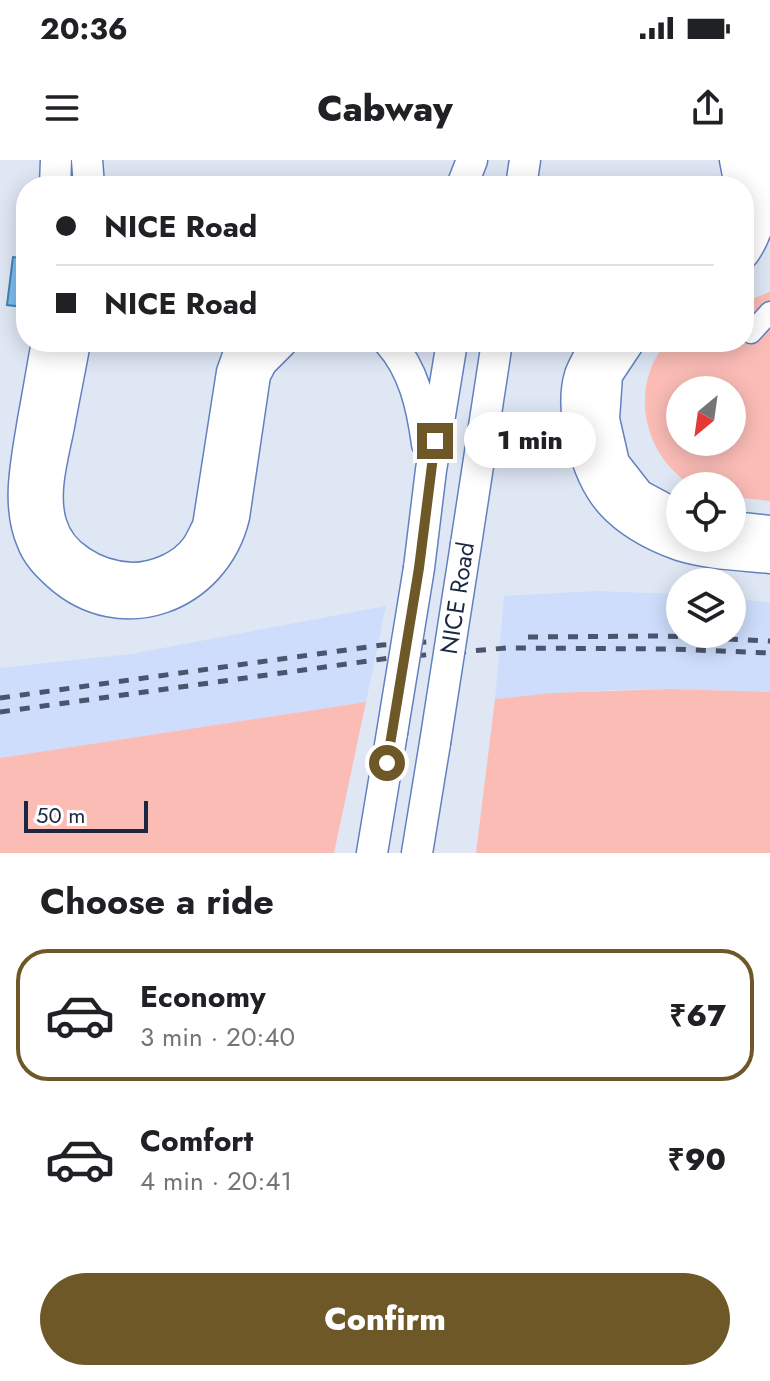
<!DOCTYPE html>
<meta charset="utf-8">
<style>
body{margin:0;font-family:Jost,sans-serif;background:#f6f6f6;color:#202124;height:100vh;display:flex;flex-direction:column;font-size:30px;white-space:nowrap}
*{box-sizing:border-box;margin:0}
p{font-size:26px;color:#757577}
.icon{flex:none;width:44px;height:44px;fill:none;stroke:currentColor;stroke-width:2;stroke-linecap:round;stroke-linejoin:round}
.map{position:relative;height:693px;overflow:hidden}
.panel{display:flex;flex-direction:column;background:#fff;flex:1}
.panel>*{flex:none}
.banner{position:absolute;left:16px;top:16px;width:738px;height:176px;border-radius:32px;box-shadow:0 4px 20px #0003;display:grid;align-content:center;height:176px;padding:0 40px;background:#fff}
.needle{width:52px;rotate:209deg}
.buttons{position:absolute;left:666px;top:216px;display:grid;gap:16px}
.buttons a{display:grid;place-items:center;width:80px;height:80px;border-radius:50%;background:#fff;box-shadow:0 4px 20px #0003;font-size:40px}
.scale{position:absolute;left:24px;bottom:20px;width:124px;box-sizing:border-box;padding-left:8px;border:4px solid #1b2741;border-top:0;font-size:22px;line-height:28px;white-space:nowrap;color:#1b2741;-webkit-text-stroke:6px #fff;paint-order:stroke}
.end{position:absolute;width:36px;height:36px;margin:-18px;border:10px solid #6e5828;background:#fff;box-shadow:0 0 0 4px #fff}
.from{border-radius:50%}
.bubble{position:absolute;height:56px;border-radius:28px;background:#fff;box-shadow:0 4px 20px #0003;font-size:26px;font-weight:800;line-height:56px;text-align:center}
.banner b{display:flex;align-items:center;gap:28px;height:76px;font-size:30px}
.banner b+b{border-top:2px solid #e0e0e0}
.banner i{width:20px;height:20px;background:#202124}
ul{padding:0;list-style:none}
li{display:flex;align-items:center;gap:24px;height:132px;margin:0 16px 12px;padding:0 24px;border:4px solid transparent;border-radius:32px}
li div{flex:1}
li b{display:block;font-size:30px}
li em{font-style:normal;font-weight:800}
li.on{border-color:#6e5828}
li>.icon{width:72px;height:72px;stroke-width:1.5}
h2{padding:0 40px;font-size:36px;line-height:96px}
.button{display:flex;gap:16px;margin-top:auto;padding:16px 40px}
.button a{flex:1;height:92px;border-radius:48px;background:#6e5828;color:#fff;font-size:32px;font-weight:800;line-height:92px;text-align:center}
.status{display:flex;justify-content:space-between;align-items:center;height:56px;padding:0 40px;background:#fff;direction:ltr}
.status svg{height:22px;fill:currentColor}
header{display:flex;justify-content:space-between;align-items:center;height:104px;padding:0 40px;background:#fff;font-size:36px;font-weight:800}
.map>svg:first-child{display:block}
</style>
<div class="status"><b>20:36</b><svg viewBox="0 0 49 12"><path d="M0 12V9h3v3zM5 12V6h3v6zM10 12V3h3v9zM15 12V0h3v12zM26 1h20v11H26zM47 4h2v5h-2z"/></svg></div>
<header><svg class="icon" aria-label="menu" viewBox="0 0 24 24"><path d="M4 6h16M4 12h16M4 18h16"/></svg>Cabway<svg class="icon" aria-label="share" viewBox="0 0 24 24"><path d="M12 15V3M7 8l5-5 5 5M5 13v7h14v-7"/></svg></header>
<div class="map">
<svg width="770" height="693" viewBox="0 0 770 693">
<rect width="100%" height="100%" fill="#dfe7f5"/>
<path fill="#cdddfb" d="M 595,431 L 680,434 L 680,474 L 732,474 L 732,438 L 770,443 L 770,532 L 670,529 L 611,530 L 495,539 L 504,436 Z
M 386,446 L 366,542 L 0,598 L 0,508 L 131,494 Z"/>
<path fill="#fbbcb6" fill-rule="evenodd" d="M 770,132 L 770,341 L 732,337 L 732,326 C 721,326 706,329 695,326 C 687,324 680,317 675,312 C 639,278 634,219 667,182 L 744,182 L 744,142 ZM 680,230 L 732,230 L 732,282 L 680,282 Z
M 670,529 L 770,532 L 770,693 L 476,693 L 495,539 L 553,533 Z
M 366,542 L 334,693 L 0,693 L 0,598 Z"/>
<path fill="#7ebef1" stroke="#4384b7" stroke-width="2" d="M 13,97 L 26,99 L 24,147 L 7,145 Z"/>
<g fill="none" stroke-linecap="round" stroke-linejoin="round">
<defs>
<path id="minor" d="M 751,173 L 770,152"/>
<path id="highway" d="M 87,0 L 89,26
M 735,0 L 740,26
M 55,26 L 56,0
M 462,26 L 472,0
M 521,26 L 525,0
M 744,93 C 762,68 767,30 759,0
M 47,182 C 42,208 38,234 33,260 C 27,299 16,344 32,381 C 37,395 47,405 58,415 C 121,472 214,438 234,357 L 255,215 L 262,202 L 282,182
M 75,182 C 70,210 64,238 59,266 C 53,297 42,332 51,363 C 56,380 66,392 80,401 C 96,412 112,417 132,418 C 155,418 182,407 196,388 C 201,381 204,373 208,366 L 232,212 L 237,198 L 249,182
M 389,182 C 414,210 422,247 427,284
M 597,182 C 591,193 584,204 580,215 C 569,251 586,315 611,343 C 628,362 654,376 679,385 C 707,394 740,395 770,398
M 629,182 L 607,215 L 604,259 L 614,303 L 639,335 L 680,357
M 732,367 L 770,371
M 466,384 L 497,182
M 419,408 L 431,310 L 452,182
M 372,693 L 392,573
M 417,693 L 435,583"/>
</defs>
<use href="#minor" stroke="#6381c0" stroke-width="23"/>
<use href="#highway" stroke="#6381c0" stroke-width="33"/>
<use href="#minor" stroke="#fff" stroke-width="20"/>
<use href="#highway" stroke="#fff" stroke-width="30"/>
<path stroke="#4a556d" stroke-width="5" stroke-dasharray="10 10" stroke-linecap="butt" d="M 528,477 L 665,476 L 770,481
M 0,538 L 382,485 L 472,479
M 0,552 L 390,498 L 506,488 L 672,489 L 770,493"/>
<defs>
<path id="highway-bridge" d="M 392,573 L 419,408
M 435,583 L 466,384"/>
</defs>
<use href="#highway-bridge" stroke="#6381c0" stroke-width="33" stroke-linecap="butt"/>
<use href="#highway-bridge" stroke="#fff" stroke-width="30"/>
</g>
<g fill="none" stroke-linecap="round" stroke-linejoin="round">
<path stroke="#6e5828" stroke-width="10" d="M 387,603 L 419,408 L 435,281"/>
</g>
<g text-anchor="middle" dominant-baseline="central" stroke-width="6" stroke-linejoin="round" paint-order="stroke">
<g font-size="24" fill="#1b2741" stroke="#fff">
<text transform="translate(457 438) rotate(-81)">NICE Road</text>
</g>
</g>
</svg>
<div class="buttons">
<a><svg class="needle" viewBox="-14 -14 28 28"><path d="M0-13l5 13h-10z" fill="#e53935"/><path d="M0 13l5-13h-10z" fill="#757577"/></svg></a>
<a><svg class="icon" aria-label="locate" viewBox="0 0 24 24"><circle cx="12" cy="12" r="6"/><path d="M12 2v4M12 18v4M2 12h4M18 12h4"/></svg></a>
<a><svg class="icon" aria-label="layers" viewBox="0 0 24 24"><path d="M12 4l9 5-9 5-9-5zM3 14l9 5 9-5"/></svg></a>
</div>
<div class="scale">50 m</div>
<i class="end from" style="left:387px;top:603px"></i>
<i class="end" style="left:435px;top:281px"></i>
<div class="bubble" style="left:464px;top:252px;width:132px">1 min</div>
<div class="banner">
<b><i class="from"></i>NICE Road</b>
<b><i></i>NICE Road</b>
</div>
</div>
<section class="panel">
<h2>Choose a ride</h2>
<ul>
<li class="on"><svg class="icon" aria-label="car" viewBox="0 0 24 24"><path d="M5 17H2v-5l4-1 3-4h7l3 4 3 1v5h-3M9 17h6M6 11h13"/><circle cx="7" cy="17" r="2"/><circle cx="17" cy="17" r="2"/></svg><div><b>Economy</b><p>3 min · 20:40</p></div><em>₹67</em></li>
<li><svg class="icon" aria-label="car" viewBox="0 0 24 24"><path d="M5 17H2v-5l4-1 3-4h7l3 4 3 1v5h-3M9 17h6M6 11h13"/><circle cx="7" cy="17" r="2"/><circle cx="17" cy="17" r="2"/></svg><div><b>Comfort</b><p>4 min · 20:41</p></div><em>₹90</em></li>
</ul>
<div class="button"><a>Confirm</a></div>
</section>
